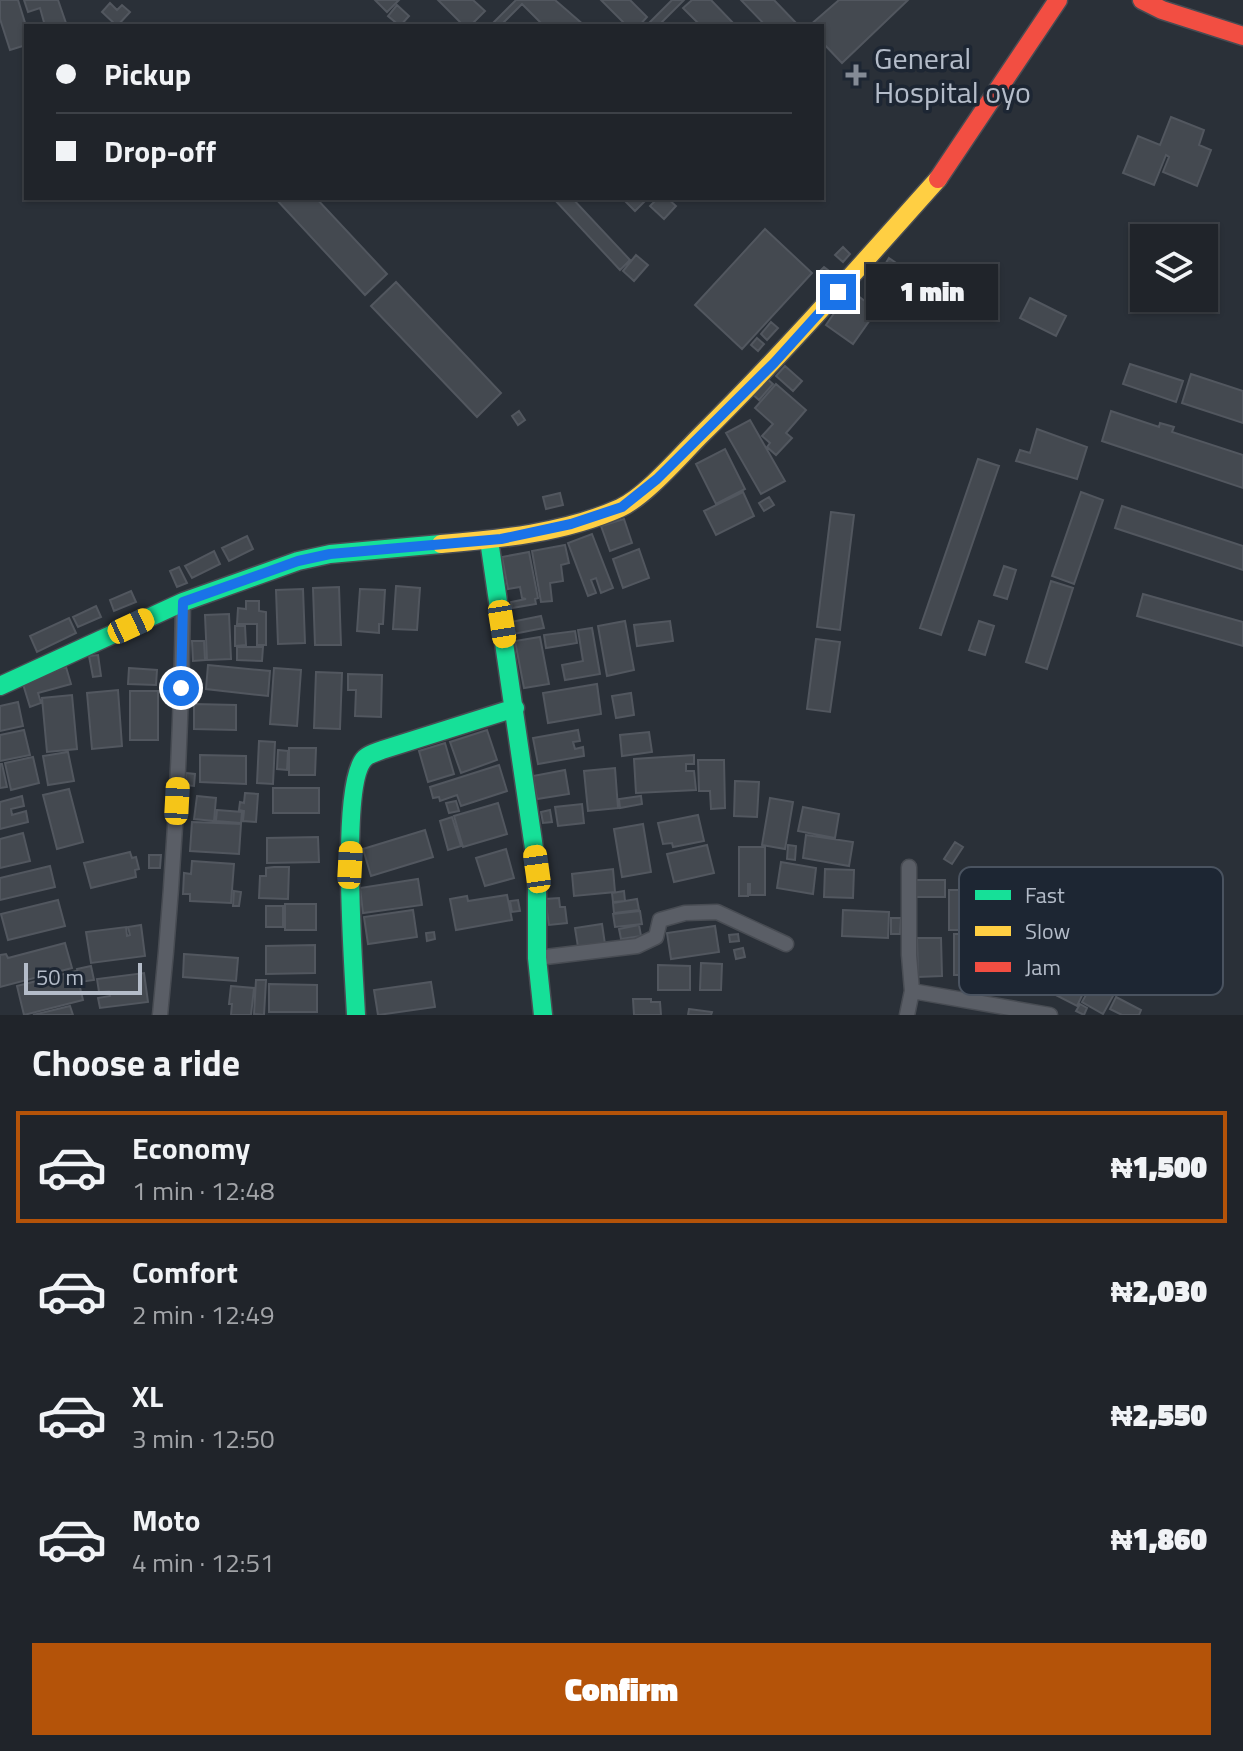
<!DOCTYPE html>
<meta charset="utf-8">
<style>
body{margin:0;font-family:"Titillium Web",sans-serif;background:#2d3036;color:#f1f3f6;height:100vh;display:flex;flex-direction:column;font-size:30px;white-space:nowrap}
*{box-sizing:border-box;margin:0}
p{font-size:26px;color:#a2a4a8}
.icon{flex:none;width:44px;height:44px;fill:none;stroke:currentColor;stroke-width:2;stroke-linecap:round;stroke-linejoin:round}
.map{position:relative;height:1015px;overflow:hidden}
.panel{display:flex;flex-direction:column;background:#20242a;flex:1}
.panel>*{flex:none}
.banner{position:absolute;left:24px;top:24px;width:800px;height:176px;border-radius:0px;box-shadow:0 2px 6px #0004,0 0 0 2px #3d4147;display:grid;align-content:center;height:176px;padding:0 32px;background:#20242a}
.buttons{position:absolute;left:1130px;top:224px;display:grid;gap:16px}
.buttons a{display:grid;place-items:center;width:88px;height:88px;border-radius:0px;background:#20242a;box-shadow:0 2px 6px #0004,0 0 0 2px #3d4147;font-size:40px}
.scale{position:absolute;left:24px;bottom:20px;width:118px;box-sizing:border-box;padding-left:8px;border:4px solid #b4bcc9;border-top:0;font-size:22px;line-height:28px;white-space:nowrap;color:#b4bcc9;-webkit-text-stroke:6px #1d2633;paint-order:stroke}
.end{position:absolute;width:36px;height:36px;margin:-18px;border:10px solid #1a73e8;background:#fff;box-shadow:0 0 0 4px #fff}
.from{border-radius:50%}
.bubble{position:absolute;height:56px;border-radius:0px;background:#20242a;box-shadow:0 2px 6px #0004,0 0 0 2px #3d4147;font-size:26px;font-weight:800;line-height:56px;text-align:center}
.car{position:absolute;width:24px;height:48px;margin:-24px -12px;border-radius:10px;box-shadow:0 0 6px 2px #0007;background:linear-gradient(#f5c518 24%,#345 0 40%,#f5c518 0 76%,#345 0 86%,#f5c518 0)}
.banner b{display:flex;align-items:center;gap:28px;height:76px;font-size:30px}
.banner b+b{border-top:2px solid #3d4147}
.banner i{width:20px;height:20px;background:#f1f3f6}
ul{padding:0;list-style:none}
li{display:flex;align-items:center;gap:24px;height:112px;margin:0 16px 12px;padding:0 16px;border:4px solid transparent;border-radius:0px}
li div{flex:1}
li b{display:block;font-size:30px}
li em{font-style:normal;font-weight:800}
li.on{border-color:#b45309}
li>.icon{width:72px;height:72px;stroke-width:1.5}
h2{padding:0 32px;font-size:36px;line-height:96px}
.action{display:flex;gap:16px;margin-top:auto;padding:16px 32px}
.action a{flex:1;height:92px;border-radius:0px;background:#b45309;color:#fff;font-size:32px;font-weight:800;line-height:92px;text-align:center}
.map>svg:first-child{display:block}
</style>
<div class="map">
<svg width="1243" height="1015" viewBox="0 0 1243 1015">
<rect width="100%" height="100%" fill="#2a3038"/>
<path fill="#444950" stroke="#52575f" stroke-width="2" d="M 0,0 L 18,0 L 26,26 L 26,45 L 10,50 L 0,19 Z
M 24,0 L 58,0 L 67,26 L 45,26 L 40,8 L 28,12 Z
M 375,0 L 399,0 L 387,12 Z
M 438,0 L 473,0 L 485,11 L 473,23 L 476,26 L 464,26 Z
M 516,0 L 555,0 L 585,26 L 544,26 L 522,4 L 500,26 L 490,26 Z
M 601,0 L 630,0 L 647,17 L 639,26 L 627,26 Z
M 672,0 L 684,0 L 658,26 L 646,26 Z
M 692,0 L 711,0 L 736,26 L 701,26 L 683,8 Z
M 741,0 L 774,0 L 799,26 L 766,26 Z
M 839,0 L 908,0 L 842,63 L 822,42 L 822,26 L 809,26 Z
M 110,3 L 117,10 L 122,5 L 130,12 L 117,26 L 102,12 Z
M 397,5 L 409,16 L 400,26 L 388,16 Z
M 1171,117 L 1204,130 L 1199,145 L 1211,150 L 1197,186 L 1163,172 L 1169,157 L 1166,155 L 1154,185 L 1123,173 L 1138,136 L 1160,145 Z
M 275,198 L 316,198 L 387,274 L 365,295 Z
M 553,198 L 572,198 L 630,260 L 620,270 Z
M 622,198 L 648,198 L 635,211 Z
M 658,198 L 667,198 L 676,206 L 664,219 L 650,206 Z
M 765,229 L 812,273 L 742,349 L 695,305 Z
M 843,247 L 850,254 L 843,262 L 835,255 Z
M 636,255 L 648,265 L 634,281 L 623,271 Z
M 889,258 L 902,267 L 882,297 L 870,289 Z
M 824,267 L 833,274 L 828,280 L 819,272 Z
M 396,282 L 501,393 L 477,417 L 371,306 Z
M 850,290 L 877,310 L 853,344 L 826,325 Z
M 1030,298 L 1066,316 L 1056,336 L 1020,318 Z
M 771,322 L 778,328 L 767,340 L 761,334 Z
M 757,338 L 764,344 L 758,351 L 751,345 Z
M 1130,364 L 1183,381 L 1176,402 L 1123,384 Z
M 785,366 L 802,381 L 793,391 L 776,376 Z
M 1191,374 L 1243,391 L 1243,423 L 1182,403 Z
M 765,377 L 773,384 L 759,400 L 751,393 Z
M 776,384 L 806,410 L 786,433 L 792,438 L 776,455 L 767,447 L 770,443 L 762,436 L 773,424 L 755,408 Z
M 519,411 L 525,420 L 518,425 L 512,416 Z
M 1111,411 L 1159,427 L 1160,423 L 1174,427 L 1172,432 L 1243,455 L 1243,488 L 1102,441 Z
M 750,420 L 785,481 L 761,494 L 726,433 Z
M 1037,429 L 1087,447 L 1077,479 L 1016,461 L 1020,450 L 1030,453 Z
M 725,449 L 745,489 L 716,504 L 696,464 Z
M 978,459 L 999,466 L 941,635 L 920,628 Z
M 743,492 L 754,516 L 716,535 L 704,511 Z
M 1081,492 L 1103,500 L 1074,584 L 1052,576 Z
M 560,493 L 563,505 L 546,509 L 543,497 Z
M 769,497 L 774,505 L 764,511 L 759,503 Z
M 1122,506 L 1243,546 L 1243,570 L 1115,528 Z
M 831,512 L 854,515 L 840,630 L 817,627 Z
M 624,519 L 632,543 L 610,551 L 601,526 Z
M 592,534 L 613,588 L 601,593 L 596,578 L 591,580 L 596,593 L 588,596 L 568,543 Z
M 247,536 L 253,549 L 229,561 L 222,548 Z
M 565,545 L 569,563 L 561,565 L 563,581 L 550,583 L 552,601 L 541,602 L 532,551 Z
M 639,549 L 649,578 L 623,588 L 613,559 Z
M 214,551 L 220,564 L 192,578 L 185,566 Z
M 529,552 L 538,598 L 535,599 L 536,604 L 512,608 L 511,602 L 526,599 L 522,598 L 520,587 L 508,589 L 502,557 Z
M 1004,566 L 1016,570 L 1007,599 L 994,595 Z
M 179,567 L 187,583 L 177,587 L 170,571 Z
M 1051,581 L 1073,588 L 1047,669 L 1026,662 Z
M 396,586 L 420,588 L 417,630 L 393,629 Z
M 339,587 L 341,645 L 315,645 L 313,588 Z
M 303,589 L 305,643 L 278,644 L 276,590 Z
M 360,589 L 385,590 L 383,624 L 379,624 L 379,633 L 357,631 Z
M 131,591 L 136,602 L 114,611 L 110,600 Z
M 1143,594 L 1243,622 L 1243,646 L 1137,616 Z
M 246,601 L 259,601 L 259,611 L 266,612 L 266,645 L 257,645 L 257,624 L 237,624 L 238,608 L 246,609 Z
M 96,606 L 101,617 L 78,627 L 73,617 Z
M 229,614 L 231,659 L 207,660 L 205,615 Z
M 541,616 L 544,628 L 513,634 L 511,622 Z
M 69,618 L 76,633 L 37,652 L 30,636 Z
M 625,621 L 634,670 L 607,676 L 598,626 Z
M 670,621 L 673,641 L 637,646 L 634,625 Z
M 979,621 L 994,626 L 985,655 L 969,650 Z
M 235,626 L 245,626 L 246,645 L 235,646 Z
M 592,628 L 600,674 L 565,680 L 562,665 L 583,661 L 578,630 Z
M 575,631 L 577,643 L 546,648 L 544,635 Z
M 540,637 L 549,684 L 524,688 L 515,641 Z
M 816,639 L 840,642 L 830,712 L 807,709 Z
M 192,641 L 204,641 L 205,660 L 193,661 Z
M 237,647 L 263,647 L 262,661 L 237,660 Z
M 98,655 L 101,676 L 93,677 L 89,656 Z
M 208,665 L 270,671 L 268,696 L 206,689 Z
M 66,667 L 71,684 L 38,693 L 41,703 L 30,707 L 23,684 L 29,678 Z
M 129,668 L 157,670 L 156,685 L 128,684 Z
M 274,668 L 301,670 L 297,726 L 270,724 Z
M 316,672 L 342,673 L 340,729 L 314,728 Z
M 348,674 L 382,675 L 381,717 L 355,716 L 356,690 L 348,690 Z
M 597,684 L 601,714 L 548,723 L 543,693 Z
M 118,690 L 122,746 L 92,749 L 87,693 Z
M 130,691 L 158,691 L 158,740 L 130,740 Z
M 631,693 L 634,715 L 616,718 L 612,696 Z
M 72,695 L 77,749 L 47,752 L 42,698 Z
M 18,702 L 23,726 L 0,731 L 0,706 Z
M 194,704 L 236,705 L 236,730 L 194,729 Z
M 24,730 L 30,755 L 0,761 L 0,735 Z
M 487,730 L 497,760 L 461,773 L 450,742 Z
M 578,730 L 580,741 L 573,742 L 575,749 L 583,747 L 584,756 L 538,764 L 533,738 Z
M 649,732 L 652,752 L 622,756 L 620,735 Z
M 259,741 L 275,742 L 273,784 L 257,783 Z
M 445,743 L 454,774 L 428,782 L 419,751 Z
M 289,748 L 316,748 L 315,775 L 289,775 Z
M 278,750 L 288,751 L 287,770 L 277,769 Z
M 68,752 L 74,781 L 48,785 L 43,756 Z
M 200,755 L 246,756 L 246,784 L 200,782 Z
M 694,755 L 694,764 L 686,764 L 686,771 L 694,771 L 696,790 L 636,793 L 634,759 Z
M 33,757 L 39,783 L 11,790 L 5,763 Z
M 698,760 L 724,760 L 725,808 L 711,809 L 710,791 L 699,791 Z
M 0,764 L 2,764 L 7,787 L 0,788 Z
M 499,765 L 507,791 L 461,806 L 457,795 L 440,801 L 439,797 L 433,798 L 430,787 Z
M 615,768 L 618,808 L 588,811 L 584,771 Z
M 565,770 L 569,794 L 537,799 L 533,776 Z
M 186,773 L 195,774 L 194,786 L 185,785 Z
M 735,781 L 759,782 L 757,817 L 734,816 Z
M 273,788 L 319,788 L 319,813 L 273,813 Z
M 69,789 L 83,842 L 57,849 L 43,795 Z
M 245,793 L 258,794 L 256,822 L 243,821 L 244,811 L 239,810 L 240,802 L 244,803 Z
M 22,796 L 24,806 L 11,809 L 12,815 L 26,811 L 28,822 L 0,829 L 0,802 Z
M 197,796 L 216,798 L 214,821 L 194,819 Z
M 641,796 L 642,804 L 620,808 L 619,799 Z
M 770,798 L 793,802 L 785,849 L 762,845 Z
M 456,801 L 459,811 L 449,813 L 446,803 Z
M 498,803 L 507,834 L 463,847 L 454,816 Z
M 582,804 L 584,823 L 558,826 L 555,807 Z
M 803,807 L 839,814 L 835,838 L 798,831 Z
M 217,810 L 242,812 L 241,823 L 216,821 Z
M 550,810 L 552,822 L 543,823 L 541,812 Z
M 698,815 L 704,841 L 673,847 L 672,843 L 663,844 L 658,823 Z
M 452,817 L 461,846 L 448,850 L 440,821 Z
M 192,822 L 241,824 L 239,854 L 190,851 Z
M 643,824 L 651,872 L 622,877 L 614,829 Z
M 425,830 L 433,857 L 371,876 L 363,849 Z
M 23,833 L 30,861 L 0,868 L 0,839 Z
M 806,835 L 853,842 L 849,866 L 803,858 Z
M 318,837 L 319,862 L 267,863 L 267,838 Z
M 955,842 L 963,847 L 952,864 L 944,859 Z
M 707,845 L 714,873 L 674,882 L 667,854 Z
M 788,845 L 796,846 L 795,860 L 787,859 Z
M 739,847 L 765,847 L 765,895 L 750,895 L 750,884 L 748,884 L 748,896 L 739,896 Z
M 506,849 L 514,878 L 485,886 L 476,858 Z
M 130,852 L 132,858 L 136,857 L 139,869 L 135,870 L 136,877 L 91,888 L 84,863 Z
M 149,855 L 161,855 L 160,868 L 149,868 Z
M 192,861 L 234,864 L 231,903 L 190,901 L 190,894 L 183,894 L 184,873 L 191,874 Z
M 781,862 L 816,868 L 813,894 L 777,888 Z
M 50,866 L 55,887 L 0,900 L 0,878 Z
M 274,867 L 289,867 L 288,899 L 259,898 L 260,876 L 266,876 L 266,868 Z
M 613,869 L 615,892 L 574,896 L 572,874 Z
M 825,869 L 854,870 L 853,898 L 824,897 Z
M 418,879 L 422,905 L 363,913 L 360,888 Z
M 916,880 L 945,880 L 945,897 L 916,897 Z
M 949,890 L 977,890 L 977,906 L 980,906 L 977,930 L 949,930 Z
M 234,891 L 241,892 L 239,906 L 233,906 Z
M 624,891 L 625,901 L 613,902 L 612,893 Z
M 507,895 L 512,920 L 456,930 L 450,899 L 467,896 L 468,901 Z
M 559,898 L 560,907 L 565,907 L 567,923 L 549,925 L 545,899 Z
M 637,899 L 639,910 L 614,913 L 613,903 Z
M 58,900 L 65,926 L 8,940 L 1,914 Z
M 518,900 L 520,911 L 512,912 L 510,901 Z
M 285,904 L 316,904 L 316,930 L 285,930 Z
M 266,906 L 283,906 L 283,927 L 266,927 Z
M 413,910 L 417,937 L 368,944 L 364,917 Z
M 843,910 L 889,912 L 888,938 L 842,936 Z
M 640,911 L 642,924 L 615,927 L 613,914 Z
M 891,918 L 901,918 L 900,934 L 891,934 Z
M 602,924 L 605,944 L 578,947 L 575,928 Z
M 141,925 L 145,956 L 91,963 L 86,932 L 126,927 L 127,936 L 130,935 L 128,927 Z
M 639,925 L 641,936 L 621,939 L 619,929 Z
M 715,926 L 719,952 L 671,959 L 667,933 Z
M 434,932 L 435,939 L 427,941 L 426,933 Z
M 738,934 L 739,941 L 730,942 L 729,935 Z
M 954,934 L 979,934 L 980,975 L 954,975 Z
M 917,938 L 941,938 L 942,976 L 918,977 Z
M 65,943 L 72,968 L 0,987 L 0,955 L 6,954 L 8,958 Z
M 315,945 L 315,973 L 266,974 L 266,946 Z
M 743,948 L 745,957 L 736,959 L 734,950 Z
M 184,954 L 238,958 L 236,981 L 183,977 Z
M 701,963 L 722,964 L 721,990 L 700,990 Z
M 658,965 L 690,966 L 690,990 L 658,990 Z
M 91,966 L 94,980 L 80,982 L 77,969 Z
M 1063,968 L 1089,981 L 1077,1006 L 1050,992 Z
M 76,971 L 83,1000 L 24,1015 L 17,986 Z
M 144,973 L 148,1002 L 100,1008 L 98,998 L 110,996 L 109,991 L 99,992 L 97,979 Z
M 256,980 L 266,980 L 264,1015 L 254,1014 Z
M 431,982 L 435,1007 L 378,1015 L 374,990 Z
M 269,984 L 317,985 L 317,1012 L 269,1012 Z
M 1092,984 L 1113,996 L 1103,1014 L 1082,1002 Z
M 231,986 L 254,988 L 251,1015 L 231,1015 L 232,1004 L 229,1004 Z
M 1116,997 L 1141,1010 L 1139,1015 L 1122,1015 L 1110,1009 Z
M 633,999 L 651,999 L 651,1002 L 660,1002 L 661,1015 L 634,1015 Z
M 1080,1004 L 1087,1008 L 1084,1015 L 1076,1011 Z
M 70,1006 L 73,1015 L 33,1015 Z
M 689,1009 L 712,1012 L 711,1015 L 688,1015 Z"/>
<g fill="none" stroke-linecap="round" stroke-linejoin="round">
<defs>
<path id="street" d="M 537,958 L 637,946 L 656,937 L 660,920 L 685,913 L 717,912 L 786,944
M 912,991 L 1050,1015
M 160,1015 C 174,878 181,740 183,602
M 907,1015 L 912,991 L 909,955 L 909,867"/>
<path id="fast" d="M 489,540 L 537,869 L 537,958 L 543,1015
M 0,686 L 183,602 L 298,561 L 330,554 L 441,544
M 356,1015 C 354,973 339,783 365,758 C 369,754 377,752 382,750 L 515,708"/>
<path id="slow" d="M 441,544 C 500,539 564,533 620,508 C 646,496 680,456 701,435 C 784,353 860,266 938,179"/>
<path id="jam" d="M 1142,0 L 1162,10 L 1243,36
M 938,179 L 1058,0"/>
</defs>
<use href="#street" stroke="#484c53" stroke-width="17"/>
<use href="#fast" stroke="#484c53" stroke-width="21"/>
<use href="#slow" stroke="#484c53" stroke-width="21"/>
<use href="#jam" stroke="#484c53" stroke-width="21"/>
<use href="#street" stroke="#5a5e66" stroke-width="14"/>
<use href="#fast" stroke="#16e098" stroke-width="18"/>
<use href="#slow" stroke="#ffcf43" stroke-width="18"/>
<use href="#jam" stroke="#f24e42" stroke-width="18"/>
</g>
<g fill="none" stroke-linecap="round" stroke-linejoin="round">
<path stroke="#1a73e8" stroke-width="10" d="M 181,688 L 183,602 L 298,561 L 330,554 L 501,539 L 571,524 L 622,507 L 657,479 L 774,363 L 838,292"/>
</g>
<path fill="#848b96" stroke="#1d2633" stroke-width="3" d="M852 63h8v8h8v8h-8v8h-8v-8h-8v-8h8z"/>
<g text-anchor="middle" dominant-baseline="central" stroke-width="7" stroke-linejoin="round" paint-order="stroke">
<g font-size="30" fill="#b4bcc9" stroke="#1d2633" text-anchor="start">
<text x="874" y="58">General<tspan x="874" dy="34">Hospital oyo</tspan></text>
</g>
</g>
<rect x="959" y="867" width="264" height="128" rx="12" fill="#1d2633" stroke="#4a5360" stroke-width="2"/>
<rect x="975" y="890" width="36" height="10" fill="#16e098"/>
<rect x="975" y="926" width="36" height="10" fill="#ffcf43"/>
<rect x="975" y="962" width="36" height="10" fill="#f24e42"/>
<g font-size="22" fill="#b4bcc9">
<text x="1025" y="903">Fast</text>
<text x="1025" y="939">Slow</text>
<text x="1025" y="975">Jam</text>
</g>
</svg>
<div class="buttons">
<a><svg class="icon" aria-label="layers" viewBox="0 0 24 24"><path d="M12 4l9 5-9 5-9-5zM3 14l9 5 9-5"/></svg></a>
</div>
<div class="scale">50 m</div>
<i class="end from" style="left:181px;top:688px"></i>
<i class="end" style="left:838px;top:292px"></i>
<div class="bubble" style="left:866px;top:264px;width:132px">1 min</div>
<i class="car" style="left:502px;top:624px;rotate:171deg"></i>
<i class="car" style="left:131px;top:626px;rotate:65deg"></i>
<i class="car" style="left:177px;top:801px;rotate:3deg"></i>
<i class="car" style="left:350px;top:865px;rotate:3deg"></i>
<i class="car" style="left:537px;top:869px;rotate:352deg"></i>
<div class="banner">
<b><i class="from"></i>Pickup</b>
<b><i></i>Drop-off</b>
</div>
</div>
<section class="panel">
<h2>Choose a ride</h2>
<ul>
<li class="on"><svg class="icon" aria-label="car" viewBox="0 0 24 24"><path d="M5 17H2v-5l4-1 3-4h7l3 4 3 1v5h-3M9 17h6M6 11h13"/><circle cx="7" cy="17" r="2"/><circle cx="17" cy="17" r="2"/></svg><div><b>Economy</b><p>1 min · 12:48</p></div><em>₦1,500</em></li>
<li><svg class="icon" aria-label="car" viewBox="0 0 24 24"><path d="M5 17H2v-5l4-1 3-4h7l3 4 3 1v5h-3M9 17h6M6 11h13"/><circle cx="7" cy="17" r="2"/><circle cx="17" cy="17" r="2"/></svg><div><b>Comfort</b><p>2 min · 12:49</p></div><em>₦2,030</em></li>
<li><svg class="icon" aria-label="car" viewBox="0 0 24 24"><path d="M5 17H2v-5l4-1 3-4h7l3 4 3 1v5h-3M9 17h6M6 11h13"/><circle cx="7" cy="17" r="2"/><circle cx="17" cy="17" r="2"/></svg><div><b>XL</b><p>3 min · 12:50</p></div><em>₦2,550</em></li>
<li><svg class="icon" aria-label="car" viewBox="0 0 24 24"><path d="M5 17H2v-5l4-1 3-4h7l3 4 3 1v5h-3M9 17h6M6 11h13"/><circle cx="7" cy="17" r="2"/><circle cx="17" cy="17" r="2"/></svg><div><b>Moto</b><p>4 min · 12:51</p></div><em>₦1,860</em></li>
</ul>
<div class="action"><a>Confirm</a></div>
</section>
